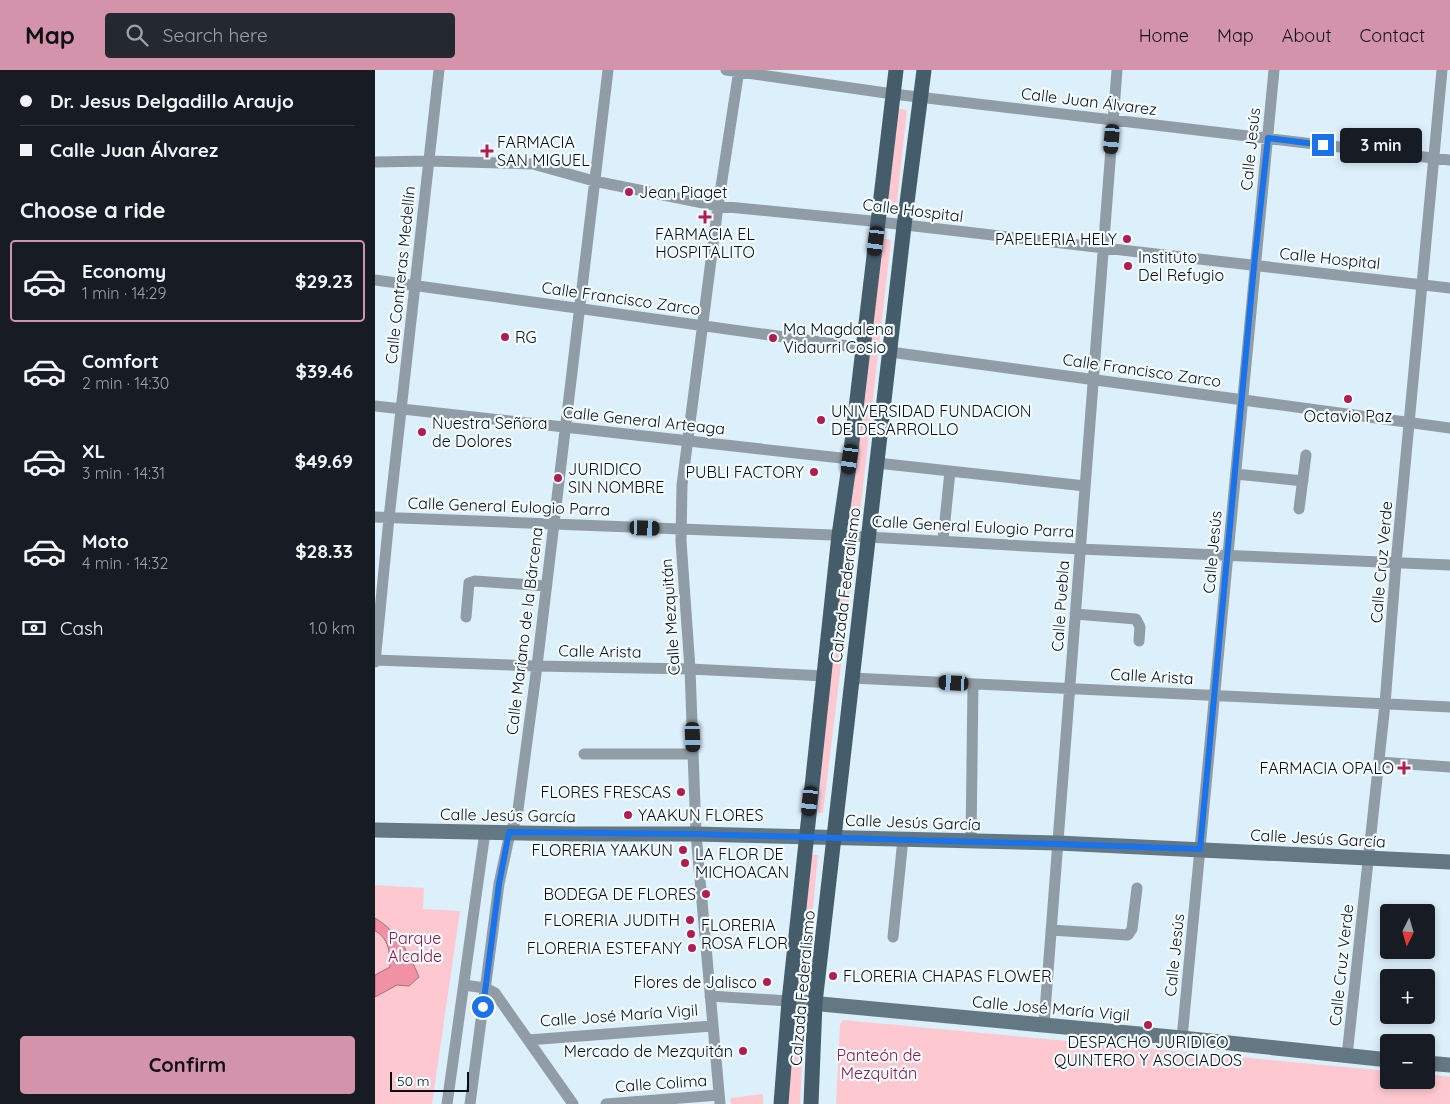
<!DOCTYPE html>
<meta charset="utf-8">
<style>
body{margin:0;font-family:Quicksand,sans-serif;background:#242831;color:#f1f3f6;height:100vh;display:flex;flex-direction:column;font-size:19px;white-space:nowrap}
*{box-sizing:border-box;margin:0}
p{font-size:16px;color:#9ea1a6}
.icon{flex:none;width:28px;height:28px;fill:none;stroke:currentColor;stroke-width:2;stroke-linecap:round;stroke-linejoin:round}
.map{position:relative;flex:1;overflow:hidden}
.sheet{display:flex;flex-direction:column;background:#171b24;width:375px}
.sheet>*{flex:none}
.banner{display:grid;align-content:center;height:110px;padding:0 20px;background:#171b24}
.needle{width:32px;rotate:185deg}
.buttons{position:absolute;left:1005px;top:834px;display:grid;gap:10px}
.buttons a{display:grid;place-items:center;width:55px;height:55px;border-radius:5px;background:#171b24;box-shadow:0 2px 8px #0003;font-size:25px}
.scale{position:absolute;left:15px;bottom:12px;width:79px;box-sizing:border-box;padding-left:5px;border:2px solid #061117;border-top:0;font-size:14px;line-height:18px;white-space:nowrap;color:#061117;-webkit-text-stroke:4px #f4fbfe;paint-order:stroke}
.end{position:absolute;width:22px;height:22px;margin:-11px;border:6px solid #1a73e8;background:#fff;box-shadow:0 0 0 2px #fff}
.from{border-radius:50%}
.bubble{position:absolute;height:35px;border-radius:5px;background:#171b24;box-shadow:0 2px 8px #0003;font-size:16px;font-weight:700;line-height:35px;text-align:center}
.car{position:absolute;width:15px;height:30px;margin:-15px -8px;border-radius:6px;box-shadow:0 0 4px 1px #0007;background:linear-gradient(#222 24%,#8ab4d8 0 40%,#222 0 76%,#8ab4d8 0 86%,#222 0)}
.banner b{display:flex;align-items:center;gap:18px;height:48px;font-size:19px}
.banner b+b{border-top:1px solid #363941}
.banner i{width:12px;height:12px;background:#f1f3f6}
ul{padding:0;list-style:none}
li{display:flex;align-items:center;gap:15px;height:82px;margin:0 10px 8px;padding:0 10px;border:2px solid transparent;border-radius:5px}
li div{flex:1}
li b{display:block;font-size:19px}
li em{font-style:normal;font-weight:700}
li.on{border-color:#d393ab}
li>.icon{width:45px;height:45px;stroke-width:1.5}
h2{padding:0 20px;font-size:22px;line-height:60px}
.pay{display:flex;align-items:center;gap:12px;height:55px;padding:0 20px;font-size:19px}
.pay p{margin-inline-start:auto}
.primary-button{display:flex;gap:10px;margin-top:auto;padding:10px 20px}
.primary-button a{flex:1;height:58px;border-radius:5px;background:#d393ab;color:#111;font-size:20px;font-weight:700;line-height:58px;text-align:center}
header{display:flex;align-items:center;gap:30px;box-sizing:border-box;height:70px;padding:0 25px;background:#d393ab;color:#111}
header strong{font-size:24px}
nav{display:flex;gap:28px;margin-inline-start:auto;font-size:18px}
.search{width:350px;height:45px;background:#242831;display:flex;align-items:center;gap:12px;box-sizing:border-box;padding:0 18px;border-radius:5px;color:#9ea1a6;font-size:19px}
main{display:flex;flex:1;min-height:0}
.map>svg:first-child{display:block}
</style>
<header>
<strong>Map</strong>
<div class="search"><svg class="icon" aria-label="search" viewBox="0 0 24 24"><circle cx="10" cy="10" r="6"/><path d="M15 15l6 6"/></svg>Search here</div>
<nav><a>Home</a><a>Map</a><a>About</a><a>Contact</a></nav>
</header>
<main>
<section class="sheet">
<div class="banner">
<b><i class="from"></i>Dr. Jesus Delgadillo Araujo</b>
<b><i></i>Calle Juan Álvarez</b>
</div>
<h2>Choose a ride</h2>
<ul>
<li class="on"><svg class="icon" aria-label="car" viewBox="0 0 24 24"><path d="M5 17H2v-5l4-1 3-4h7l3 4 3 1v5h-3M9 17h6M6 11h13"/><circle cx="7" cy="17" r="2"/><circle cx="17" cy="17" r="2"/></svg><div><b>Economy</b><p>1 min · 14:29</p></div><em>$29.23</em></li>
<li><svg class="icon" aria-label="car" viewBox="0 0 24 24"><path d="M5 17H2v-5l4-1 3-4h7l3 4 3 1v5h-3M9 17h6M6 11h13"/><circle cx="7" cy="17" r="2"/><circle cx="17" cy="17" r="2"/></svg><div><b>Comfort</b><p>2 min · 14:30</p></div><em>$39.46</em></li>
<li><svg class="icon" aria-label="car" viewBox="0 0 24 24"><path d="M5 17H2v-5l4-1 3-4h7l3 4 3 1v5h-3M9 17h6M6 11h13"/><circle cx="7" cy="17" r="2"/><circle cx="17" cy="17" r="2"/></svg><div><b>XL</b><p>3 min · 14:31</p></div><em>$49.69</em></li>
<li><svg class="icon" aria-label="car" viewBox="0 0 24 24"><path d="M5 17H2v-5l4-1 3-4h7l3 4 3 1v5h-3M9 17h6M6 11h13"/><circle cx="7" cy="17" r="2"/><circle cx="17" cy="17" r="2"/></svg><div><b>Moto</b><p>4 min · 14:32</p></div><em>$28.33</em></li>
</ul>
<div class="pay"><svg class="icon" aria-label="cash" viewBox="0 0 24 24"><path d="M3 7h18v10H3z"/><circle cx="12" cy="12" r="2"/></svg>Cash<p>1.0 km</p></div>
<div class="primary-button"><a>Confirm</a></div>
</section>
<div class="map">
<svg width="1075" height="1034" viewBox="0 0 1075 1034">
<rect width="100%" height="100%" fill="#dcf0fb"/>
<path fill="#fec8d0" d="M 520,38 L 532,40 L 521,140 L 508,138 Z
M 504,168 L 516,170 L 484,452 L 471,451 Z
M 467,479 L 480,480 L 448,743 L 443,743 L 447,694 L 444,672 Z
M 431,784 L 443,785 L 430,922 L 418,920 Z
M 0,815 L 49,818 L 48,839 L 85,841 L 57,1034 L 0,1034 Z
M 415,949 L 429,950 L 425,1034 L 412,1034 Z
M 468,950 L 1014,1001 L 1014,1010 L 1051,1010 L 1051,1004 L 1075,1007 L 1075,1034 L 461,1034 L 465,955 Z
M 388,1024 L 388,1034 L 356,1034 L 355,1028 Z"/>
<path fill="#f092a4" stroke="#aa6b7a" d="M 0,848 C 24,863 33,881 44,907 L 34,916 L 22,915 L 0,927 L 0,905 L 15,897 C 15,883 14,868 0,861 Z"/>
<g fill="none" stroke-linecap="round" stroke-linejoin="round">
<path stroke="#909da6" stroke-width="11" d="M 351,0 L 518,24 L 1075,90
M 0,92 L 54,91 L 158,94 L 219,111 L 343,136 L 496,151 L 1075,218
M 0,210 L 488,278
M 515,282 L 1075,358
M 0,336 L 475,389
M 502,393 L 710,416
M 861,404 L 928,411
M 924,439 L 931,385
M 0,447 L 457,465 L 705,479 L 1075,495
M 568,470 L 575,401
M 700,544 L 761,549 L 765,557 L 764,571
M 91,547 L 94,513 L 100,511 L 171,516
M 0,590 L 162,596 L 315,599 L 449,606
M 0,592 L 14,448 L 64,0
M 477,608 L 1075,637
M 209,684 L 318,684
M 1004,692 L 1075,697
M 596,771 L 598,614
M 676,860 L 753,865 L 757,859 L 762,818
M 518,867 L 528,769
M 89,915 L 110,918 L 120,923 L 198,1034
M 335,926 L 414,931
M 669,954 L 742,0
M 807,968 L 899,0
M 153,970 L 337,956
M 972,986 L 1010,634 L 1021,493 L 1067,0
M 72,1034 L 110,762
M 95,1034 L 124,814 L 135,763 L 142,747 L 162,596 L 233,0
M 231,1034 L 344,1025
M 345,1034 L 321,764 L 315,599 L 306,471 L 307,415 L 343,136 L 364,0"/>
<path stroke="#647883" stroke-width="15" d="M 0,760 L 200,764 L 321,764 L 683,773 L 1075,792
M 414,931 L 807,968 L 1014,990
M 1051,993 L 1075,995"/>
<path stroke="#455d6b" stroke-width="15" d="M 406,1034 L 414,931 L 464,465 L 475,389 L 521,0
M 436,1034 L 440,933 L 529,156 L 549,0"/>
</g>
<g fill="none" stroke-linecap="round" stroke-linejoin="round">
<path stroke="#1a73e8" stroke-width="6" d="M 108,937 L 124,814 L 134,762 L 321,764 L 683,774 L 825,779 L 879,196 L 893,68 L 948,75"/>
</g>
<g fill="#af1e4f" stroke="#f4fbfe" stroke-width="2">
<path d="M109.5 73.5h5v5h5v5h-5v5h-5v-5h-5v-5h5z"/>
<circle cx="254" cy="122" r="5"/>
<path d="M327.5 139.5h5v5h5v5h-5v5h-5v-5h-5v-5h5z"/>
<circle cx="752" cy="169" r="5"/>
<circle cx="753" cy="196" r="5"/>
<circle cx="130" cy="267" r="5"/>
<circle cx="398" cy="268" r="5"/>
<circle cx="973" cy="329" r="5"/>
<circle cx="446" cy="350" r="5"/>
<circle cx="47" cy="362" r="5"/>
<circle cx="439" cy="402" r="5"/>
<circle cx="183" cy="408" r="5"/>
<path d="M1026.5 690.5h5v5h5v5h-5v5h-5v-5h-5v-5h5z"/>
<circle cx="306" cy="722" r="5"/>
<circle cx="253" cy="745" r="5"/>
<circle cx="308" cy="780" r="5"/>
<circle cx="310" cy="793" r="5"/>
<circle cx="331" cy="824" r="5"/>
<circle cx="315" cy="850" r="5"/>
<circle cx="316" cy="864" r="5"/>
<circle cx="317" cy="878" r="5"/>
<circle cx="458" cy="906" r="5"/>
<circle cx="392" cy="912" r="5"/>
<circle cx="773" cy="955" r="5"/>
<circle cx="368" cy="981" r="5"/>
</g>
<g text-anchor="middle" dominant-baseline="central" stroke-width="4.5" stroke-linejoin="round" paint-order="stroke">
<g font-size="16" fill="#061117" stroke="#f4fbfe">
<text transform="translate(714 31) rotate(7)">Calle Juan Álvarez</text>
<text transform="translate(875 79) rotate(-84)">Calle Jesús</text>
<text transform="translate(538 140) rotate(7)">Calle Hospital</text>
<text transform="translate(955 188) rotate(6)">Calle Hospital</text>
<text transform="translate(25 205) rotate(-84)">Calle Contreras Medellín</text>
<text transform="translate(246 228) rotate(8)">Calle Francisco Zarco</text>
<text transform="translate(767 300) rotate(8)">Calle Francisco Zarco</text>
<text transform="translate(269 350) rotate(6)">Calle General Arteaga</text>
<text transform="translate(134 436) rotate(2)">Calle General Eulogio Parra</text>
<text transform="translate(598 456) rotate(3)">Calle General Eulogio Parra</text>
<text transform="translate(837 482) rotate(-85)">Calle Jesús</text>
<text transform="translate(1006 492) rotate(-85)">Calle Cruz Verde</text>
<text transform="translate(470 515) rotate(-83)">Calzada Federalismo</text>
<text transform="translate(685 536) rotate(-86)">Calle Puebla</text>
<text transform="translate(295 547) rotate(-94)">Calle Mezquitán</text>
<text transform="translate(149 561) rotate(-83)">Calle Mariano de la Bárcena</text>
<text transform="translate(225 581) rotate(1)">Calle Arista</text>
<text transform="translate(777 606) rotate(3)">Calle Arista</text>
<text transform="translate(133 745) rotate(1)">Calle Jesús García</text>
<text transform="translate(538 752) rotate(2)">Calle Jesús García</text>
<text transform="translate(943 768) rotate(3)">Calle Jesús García</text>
<text transform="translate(799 885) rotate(-84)">Calle Jesús</text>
<text transform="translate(966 895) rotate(-84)">Calle Cruz Verde</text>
<text transform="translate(427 918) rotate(-85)">Calzada Federalismo</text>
<text transform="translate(676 938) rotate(5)">Calle José María Vigil</text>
<text transform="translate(244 945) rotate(-4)">Calle José María Vigil</text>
<text transform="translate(286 1013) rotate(-4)">Calle Colima</text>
</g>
<g font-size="16" fill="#061117" stroke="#f4fbfe" text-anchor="start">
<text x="122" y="72">FARMACIA<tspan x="122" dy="18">SAN MIGUEL</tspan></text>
<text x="264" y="122">Jean Piaget</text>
<text x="330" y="164" text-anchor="middle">FARMACIA EL<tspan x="330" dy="18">HOSPITALITO</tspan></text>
<text x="742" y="169" text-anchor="end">PAPELERIA HELY</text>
<text x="763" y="187">Instituto<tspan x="763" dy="18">Del Refugio</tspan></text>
<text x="408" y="259">Ma Magdalena<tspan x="408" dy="18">Vidaurri Cosio</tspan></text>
<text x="140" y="267">RG</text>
<text x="456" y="341">UNIVERSIDAD FUNDACION<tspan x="456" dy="18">DE DESARROLLO</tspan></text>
<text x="973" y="346" text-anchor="middle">Octavio Paz</text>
<text x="57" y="353">Nuestra Señora<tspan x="57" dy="18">de Dolores</tspan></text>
<text x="193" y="399">JURIDICO<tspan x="193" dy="18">SIN NOMBRE</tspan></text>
<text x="429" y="402" text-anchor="end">PUBLI FACTORY</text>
<text x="1019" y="698" text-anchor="end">FARMACIA OPALO</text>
<text x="296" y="722" text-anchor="end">FLORES FRESCAS</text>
<text x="263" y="745">YAAKUN FLORES</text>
<text x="298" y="780" text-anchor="end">FLORERIA YAAKUN</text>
<text x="320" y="784">LA FLOR DE<tspan x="320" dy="18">MICHOACAN</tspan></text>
<text x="321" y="824" text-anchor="end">BODEGA DE FLORES</text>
<text x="305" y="850" text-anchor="end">FLORERIA JUDITH</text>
<text x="326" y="855">FLORERIA<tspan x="326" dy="18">ROSA FLOR</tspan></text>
<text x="307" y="878" text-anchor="end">FLORERIA ESTEFANY</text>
<text x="468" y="906">FLORERIA CHAPAS FLOWER</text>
<text x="382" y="912" text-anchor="end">Flores de Jalisco</text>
<text x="773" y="972" text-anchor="middle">DESPACHO JURIDICO<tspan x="773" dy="18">QUINTERO Y ASOCIADOS</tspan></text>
<text x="358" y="981" text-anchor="end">Mercado de Mezquitán</text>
</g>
<g font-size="16" fill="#891c3f" stroke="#f4fbfe">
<text x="40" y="868">Parque<tspan x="40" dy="18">Alcalde</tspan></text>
<text x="504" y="985">Panteón de<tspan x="504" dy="18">Mezquitán</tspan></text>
</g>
</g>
</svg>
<div class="buttons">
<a><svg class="needle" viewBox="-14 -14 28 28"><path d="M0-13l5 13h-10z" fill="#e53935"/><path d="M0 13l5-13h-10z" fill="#9ea1a6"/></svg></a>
<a>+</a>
<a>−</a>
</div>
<div class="scale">50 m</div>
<i class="end from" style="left:108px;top:937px"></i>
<i class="end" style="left:948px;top:75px"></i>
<div class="bubble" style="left:965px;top:58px;width:82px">3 min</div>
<i class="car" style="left:737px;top:69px;rotate:185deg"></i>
<i class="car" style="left:501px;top:171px;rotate:187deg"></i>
<i class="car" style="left:475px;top:389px;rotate:188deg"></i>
<i class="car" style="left:270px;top:458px;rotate:92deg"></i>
<i class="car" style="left:579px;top:613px;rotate:273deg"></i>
<i class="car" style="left:318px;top:667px;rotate:178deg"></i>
<i class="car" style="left:435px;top:731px;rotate:186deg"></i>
</div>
</main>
